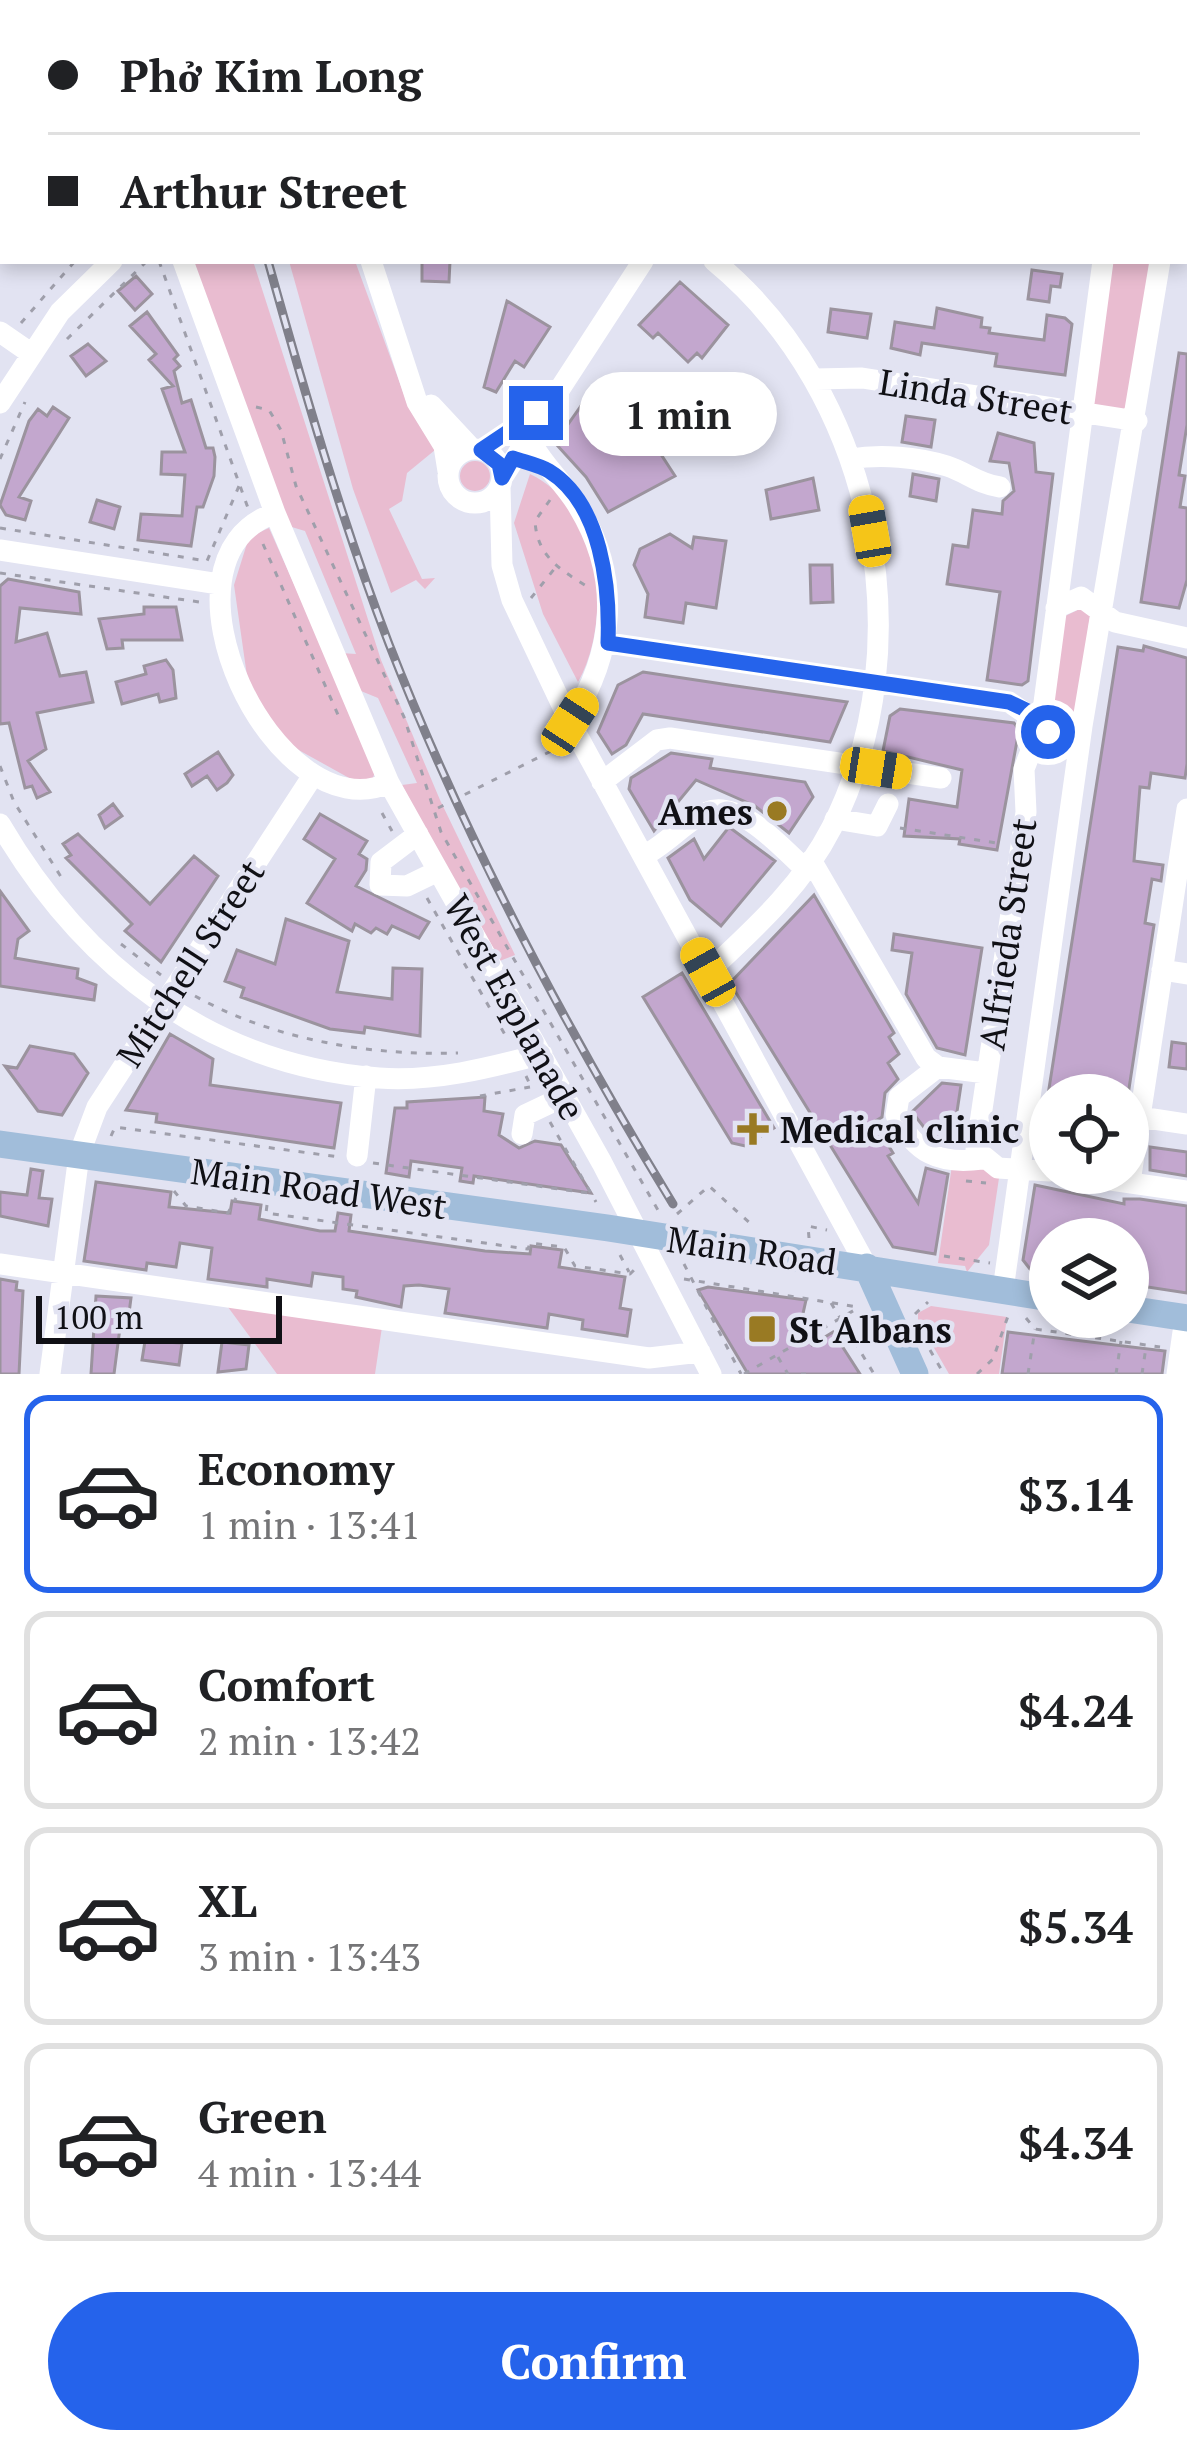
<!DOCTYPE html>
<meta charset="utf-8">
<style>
body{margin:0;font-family:"PT Serif",serif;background:#f6f6f6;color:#202124;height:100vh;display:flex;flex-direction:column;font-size:45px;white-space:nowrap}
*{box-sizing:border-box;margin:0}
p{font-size:39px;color:#757577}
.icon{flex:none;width:66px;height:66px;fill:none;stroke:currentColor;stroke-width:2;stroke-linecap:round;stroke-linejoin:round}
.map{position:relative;height:1374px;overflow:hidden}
.side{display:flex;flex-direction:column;background:#fff;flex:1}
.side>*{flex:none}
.guide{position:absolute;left:0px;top:0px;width:1188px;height:264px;box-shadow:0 6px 18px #0003;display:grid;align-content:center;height:264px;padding:0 48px;background:#fff}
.tools{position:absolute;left:1029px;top:1074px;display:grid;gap:24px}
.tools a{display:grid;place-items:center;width:120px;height:120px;border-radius:50%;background:#fff;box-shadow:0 6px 18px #0003;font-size:60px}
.scale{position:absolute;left:36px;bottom:30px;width:246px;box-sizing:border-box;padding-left:12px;border:6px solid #101015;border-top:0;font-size:33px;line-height:42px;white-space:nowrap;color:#101015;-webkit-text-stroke:9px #e2e3f2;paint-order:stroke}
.end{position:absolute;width:54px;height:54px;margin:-27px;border:15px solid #2563eb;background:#fff;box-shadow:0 0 0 6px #fff}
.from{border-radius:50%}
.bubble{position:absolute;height:84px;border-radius:42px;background:#fff;box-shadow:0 6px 18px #0003;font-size:39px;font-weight:700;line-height:84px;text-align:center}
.car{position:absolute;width:36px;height:72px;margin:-36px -18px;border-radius:15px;box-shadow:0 0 9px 3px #0007;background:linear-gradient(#f5c518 24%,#345 0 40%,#f5c518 0 76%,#345 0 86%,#f5c518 0)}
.guide b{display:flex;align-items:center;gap:42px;height:114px;font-size:45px}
.guide b+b{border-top:3px solid #e0e0e0}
.guide i{width:30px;height:30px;background:#202124}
ul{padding:21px 0 0;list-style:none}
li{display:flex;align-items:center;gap:36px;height:198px;margin:0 24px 18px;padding:0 24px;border:6px solid #e0e0e0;border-radius:24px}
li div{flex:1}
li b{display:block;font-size:45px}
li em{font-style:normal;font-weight:700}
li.selected{border-color:#2563eb}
li>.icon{width:108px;height:108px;stroke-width:1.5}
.button{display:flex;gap:24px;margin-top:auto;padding:24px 48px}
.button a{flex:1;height:138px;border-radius:72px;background:#2563eb;color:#fff;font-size:48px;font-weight:700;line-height:138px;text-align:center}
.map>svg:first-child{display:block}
</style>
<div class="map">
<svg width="1187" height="1374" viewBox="0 0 1187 1374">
<rect width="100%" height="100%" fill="#e2e3f2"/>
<path fill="#e9bcd0" d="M 189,261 L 253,261 L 381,660 L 440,800 L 515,955 L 497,962 L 402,785 L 417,783 L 378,698 L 356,689 L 341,653 L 356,654 L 305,531 L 285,525 Z
M 289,261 L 355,261 L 409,408 L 435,450 L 407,473 L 402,501 L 389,509 L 422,579 L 435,578 L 425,589 L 416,580 L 391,593 L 353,489 Z
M 1110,261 L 1153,261 L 1130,410 L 1092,406 Z
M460 476a15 15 0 1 1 30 0a15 15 0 1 1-30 0Z
M 530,474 C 602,508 613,620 578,682 L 543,614 L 514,523 Z
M 269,528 L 376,768 L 373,778 L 360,784 L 286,743 L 248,683 L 234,585 L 249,537 Z
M 1082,608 L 1090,616 L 1075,719 L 1060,726 L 1050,714 L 1063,617 Z
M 952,1165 L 988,1169 L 999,1178 L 989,1245 L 967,1272 L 965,1266 L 938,1263 Z
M 225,1303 L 382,1327 L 375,1374 L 277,1374 Z
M 931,1306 L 1007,1317 L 999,1374 L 949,1374 L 918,1320 L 918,1313 Z"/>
<path fill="#c3a7ce" stroke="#9b939e" stroke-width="3" d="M 422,261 L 450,261 L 449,282 L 422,281 Z
M 1032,270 L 1062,274 L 1060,287 L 1051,286 L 1049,302 L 1028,299 Z
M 136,276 L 152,294 L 135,310 L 118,291 Z
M 680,282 L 728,325 L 702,358 L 697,353 L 688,362 L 658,333 L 653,338 L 639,325 Z
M 507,301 L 550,327 L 524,367 L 515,361 L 496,392 L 484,387 Z
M 937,308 L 982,318 L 981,327 L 990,328 L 989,333 L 1044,340 L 1047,315 L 1065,318 L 1072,324 L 1065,375 L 995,366 L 997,354 L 922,343 L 920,355 L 891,348 L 895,322 L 934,328 Z
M 831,309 L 871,314 L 867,338 L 828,332 Z
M 147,312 L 178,355 L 174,359 L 180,366 L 174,371 L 182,403 L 191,400 L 206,448 L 213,448 L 215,457 L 214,476 L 203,507 L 197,507 L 191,546 L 138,540 L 141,514 L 182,516 L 185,475 L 161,474 L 162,452 L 185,452 L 162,389 L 173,386 L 149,360 L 156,354 L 130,326 Z
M 88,344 L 106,361 L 86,376 L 71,356 Z
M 1179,353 L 1187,354 L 1187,425 L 1179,475 L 1185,476 L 1180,507 L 1187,508 L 1187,580 L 1179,608 L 1141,602 Z
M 597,383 L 649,436 L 675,476 L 608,512 L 586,477 L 555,443 Z
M 53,407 L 69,418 L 19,497 L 31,501 L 25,520 L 6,515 L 0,505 L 29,421 L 38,409 L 47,416 Z
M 906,416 L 935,420 L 931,447 L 902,442 Z
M 998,433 L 1034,443 L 1036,472 L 1053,474 L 1028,681 L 1022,685 L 987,680 L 1000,592 L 947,584 L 953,545 L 968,547 L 973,510 L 1002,514 L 1003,501 L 1014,491 L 1009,463 L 990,461 Z
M 913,474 L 939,479 L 936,501 L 910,496 Z
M 813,478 L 819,510 L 771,519 L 766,490 Z
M 97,500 L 120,507 L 114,529 L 90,522 Z
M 670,534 L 692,548 L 694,537 L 726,541 L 716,608 L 686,603 L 683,623 L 645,617 L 648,594 L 634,565 L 640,549 Z
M 810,565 L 832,565 L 833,602 L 811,603 Z
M 8,579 L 79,592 L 81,614 L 20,608 L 16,642 L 47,633 L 60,676 L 86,672 L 93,702 L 37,713 L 46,749 L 28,761 L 50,792 L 37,798 L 32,786 L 25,788 L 9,723 L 0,724 L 0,586 Z
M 144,607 L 176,607 L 182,640 L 122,640 L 123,648 L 107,649 L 99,619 L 144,614 Z
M 1144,646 L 1187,658 L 1187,764 L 1185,778 L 1151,773 L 1149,788 L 1140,787 L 1134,861 L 1163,865 L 1161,881 L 1152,879 L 1145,923 L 1154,925 L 1128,1095 L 1048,1095 L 1118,647 L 1143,651 Z
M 166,660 L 173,670 L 176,698 L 160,702 L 158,694 L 122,704 L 116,682 L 146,674 L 144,666 Z
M 643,672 L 729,685 L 847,702 L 830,742 L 643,714 L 626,745 L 612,754 L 598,732 L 618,685 Z
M 900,709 L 1014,723 L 1019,730 L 997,850 L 959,844 L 960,839 L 904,836 L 909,799 L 957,807 L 962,770 L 883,751 L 890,716 Z
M 218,752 L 233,775 L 227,783 L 217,790 L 207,776 L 192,786 L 185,774 Z
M 671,753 L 712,759 L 710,768 L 805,782 L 813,797 L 789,833 L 755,806 L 696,780 L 654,831 L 629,789 L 631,778 Z
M 113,804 L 122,816 L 105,828 L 99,815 Z
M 320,814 L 367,841 L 359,854 L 367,859 L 366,870 L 356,886 L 429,922 L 419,938 L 392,926 L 387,934 L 376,928 L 371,933 L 355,924 L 352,931 L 307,903 L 335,859 L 304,839 Z
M 729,827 L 775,861 L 721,926 L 690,900 L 668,858 L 694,839 L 704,859 Z
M 78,834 L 150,904 L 194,856 L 218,876 L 161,962 L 125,931 L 132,924 L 66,858 L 71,855 L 63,844 Z
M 0,891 L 29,931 L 18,939 L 15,958 L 78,969 L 77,978 L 96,985 L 94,1000 L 0,986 Z
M 814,895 L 894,1033 L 889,1037 L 899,1054 L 888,1063 L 898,1079 L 885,1093 L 882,1117 L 874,1122 L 893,1153 L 888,1156 L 918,1203 L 926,1168 L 948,1174 L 935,1254 L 893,1247 L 730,983 Z
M 286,919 L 349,941 L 337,992 L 392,999 L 393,968 L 422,969 L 420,1036 L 365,1027 L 364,1033 L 330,1029 L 241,997 L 244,988 L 225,981 L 237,950 L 275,964 Z
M 894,934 L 982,948 L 965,1055 L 937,1048 L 906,994 L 912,953 L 892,950 Z
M 682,973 L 774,1128 L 745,1146 L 732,1143 L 643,997 Z
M 170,1034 L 213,1059 L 210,1085 L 341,1103 L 334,1148 L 156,1122 L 157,1114 L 126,1110 Z
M 1172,1042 L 1187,1044 L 1187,1069 L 1169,1067 Z
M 30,1046 L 74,1054 L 88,1073 L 62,1115 L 38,1111 L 5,1066 L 17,1068 Z
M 942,1083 L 961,1085 L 952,1145 L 930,1135 L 912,1112 Z
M 485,1097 L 484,1111 L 503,1114 L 499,1135 L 519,1148 L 535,1141 L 561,1145 L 591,1193 L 474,1176 L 473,1183 L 460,1181 L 462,1168 L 411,1161 L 409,1177 L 386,1173 L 395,1108 L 407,1108 L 407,1102 Z
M 1150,1147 L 1187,1152 L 1187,1176 L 1150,1170 Z
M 31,1169 L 43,1171 L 39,1198 L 52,1199 L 48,1226 L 0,1216 L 0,1192 L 27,1195 Z
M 96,1182 L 171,1192 L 169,1207 L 230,1213 L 232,1201 L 261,1205 L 259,1219 L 320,1231 L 335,1231 L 338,1213 L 351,1215 L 349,1231 L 485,1251 L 530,1254 L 531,1246 L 562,1250 L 559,1267 L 625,1277 L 620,1308 L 631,1310 L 627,1336 L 582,1329 L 583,1320 L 549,1314 L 547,1328 L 445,1313 L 449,1289 L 419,1285 L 404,1286 L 401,1307 L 356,1297 L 357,1291 L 343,1289 L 343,1277 L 313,1273 L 311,1286 L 267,1279 L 267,1287 L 208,1279 L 212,1248 L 180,1243 L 176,1267 L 147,1263 L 146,1270 L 84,1261 Z
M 1035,1185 L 1124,1204 L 1124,1199 L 1140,1199 L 1187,1206 L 1187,1293 L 1128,1284 L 1128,1239 L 1050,1239 L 1050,1272 L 1030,1269 L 1023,1260 Z
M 0,1279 L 17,1282 L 16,1290 L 23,1291 L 19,1374 L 0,1374 Z
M 708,1287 L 806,1300 L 800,1327 L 812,1345 L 833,1332 L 860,1374 L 748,1374 L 698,1290 Z
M 96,1296 L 131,1298 L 128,1321 L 121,1320 L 114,1374 L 91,1374 Z
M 1008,1332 L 1165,1351 L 1162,1374 L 1002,1374 Z
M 145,1341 L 182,1343 L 179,1365 L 142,1360 Z
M 222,1342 L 249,1345 L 246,1369 L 218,1372 Z"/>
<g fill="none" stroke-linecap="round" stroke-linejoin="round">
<path stroke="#9f9fab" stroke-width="3" stroke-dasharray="6 9" stroke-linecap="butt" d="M 779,3 L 781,0
M 159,261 L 248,508
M 21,323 L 75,261
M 67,339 L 147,261
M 256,407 L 269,410 L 281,430 L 296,486 L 404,717 L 441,832 L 659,1212
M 0,459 L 25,402
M 550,500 L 535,521 C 537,557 561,570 588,587
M 0,528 L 207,561 L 239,486
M 263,544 L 339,717
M 0,573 L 206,603
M 531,598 L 555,568
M 0,766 L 14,802 L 63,880
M 438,808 L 563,745
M 382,813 L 392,831
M 900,828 L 1003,844
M 427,898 L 508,1040
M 121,944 L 161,975
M 195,996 C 272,1039 369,1056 458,1053
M 526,1076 L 532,1089
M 480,1096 L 530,1087
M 550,1122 L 596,1202
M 111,1136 L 115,1127 L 339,1157
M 373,1163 L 595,1194
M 966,1181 L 986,1183
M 174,1191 L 186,1206 L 228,1213 L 236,1198
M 267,1205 L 266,1213 L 528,1249 L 530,1243 L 564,1247 L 575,1266 L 630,1274 L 634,1270
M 677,1214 L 709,1186 L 752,1225
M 809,1238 L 808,1226 L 827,1230
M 620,1255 L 629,1272
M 944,1256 L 990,1263
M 684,1264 L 741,1374
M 684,1279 L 858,1307
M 831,1303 L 874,1374
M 915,1314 L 928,1302
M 1026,1318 L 1035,1329 L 1160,1347
M 930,1350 L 944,1374
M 778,1357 L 788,1374
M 744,1374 L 858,1308
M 801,1374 L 806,1374
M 977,1374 L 993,1359 L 1008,1316
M 1028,1374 L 1035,1329
M 1116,1374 L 1121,1341
M 1142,1374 L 1146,1347"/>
<path stroke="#fff" stroke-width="21" d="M 104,0 L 106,3
M 293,0 L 293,3
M 334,0 L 353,3
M 533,3 L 534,0
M 806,3 L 808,0
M 1141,3 L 1142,0
M 1185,94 L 1187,81
M 183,261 L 275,513 L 389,783 L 602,1163 L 711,1374
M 371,261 L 417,402 L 444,446 L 448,471
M 0,332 L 29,352
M 815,379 L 862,378 L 1137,421
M 0,403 L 60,312 L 112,261
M 431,405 L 472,449
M 529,438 C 541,464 563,481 578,506 C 622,578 615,653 570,722
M448 476a27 27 0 1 1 54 0a27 27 0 1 1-54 0Z
M 481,450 L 540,410
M 850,459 C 881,454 917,457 947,466 C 966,472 978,484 1000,487
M 502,478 L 643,261
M 500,486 L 502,565 L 512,600 L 570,722 L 867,1267
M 275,513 C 143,559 276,834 389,783
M 0,550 L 219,584
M 1056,608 L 1081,597 L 1115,622 L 1187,638
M 608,643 L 1009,702 L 1060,737 L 1082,726
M 602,782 L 657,740 L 670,738 L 941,778
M 835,819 L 877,826 L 888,804
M 0,824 C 83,966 209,1065 379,1078 C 434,1082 489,1068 542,1054
M 418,834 L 381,862 L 380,885 L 407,886 L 438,871
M 643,856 C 666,845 688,819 707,812 C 739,798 784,850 805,869
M 811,860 L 926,1058 L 938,1067 L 986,1073
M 1162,970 L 1187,974
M 708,972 C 755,928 802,886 832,827 C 925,643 874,392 714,261
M 938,1067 L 899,1097 L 896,1115 C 915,1153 939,1165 982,1159
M 1140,1117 L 1187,1124
M 522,1134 L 525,1115 L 565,1096
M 357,1156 L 366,1076
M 1050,1171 L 998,1168 L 976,1150 L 1026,812 L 1024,769 L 1041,725 L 1103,261
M 1062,1173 L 1187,1191
M 1130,1182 L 1187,809
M 0,1264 L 649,1358 L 700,1352
M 1003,1290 L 1082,726 L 1160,261
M 50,1374 L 79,1155 L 97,1107 L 312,777
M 1177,1374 L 1185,1318"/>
<path stroke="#a1bdda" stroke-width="27" d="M 0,1144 L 608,1228 L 1050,1298
M 867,1267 L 915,1374
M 1128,1309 L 1187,1318"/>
<defs>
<path id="rail" d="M 207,0 L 208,3
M 268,261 C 304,390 341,519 389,644 C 465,839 564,1025 673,1204"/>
</defs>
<use href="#rail" stroke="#80808b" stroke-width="9"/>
<use href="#rail" stroke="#e2e3f2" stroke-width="4.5" stroke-dasharray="14" stroke-linecap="butt"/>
</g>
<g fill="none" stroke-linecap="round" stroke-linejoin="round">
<path stroke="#2563eb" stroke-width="15" d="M 536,413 L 481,450 L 499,464 L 502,478 L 513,458 C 524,462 539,465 549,471 C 602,504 610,588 608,643 L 1009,702 L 1028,711 L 1048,732"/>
</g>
<g fill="#997a23" stroke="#e2e3f2" stroke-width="4.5">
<circle cx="777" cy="811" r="12"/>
<path d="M747 1111h12v12h12v12h-12v12h-12v-12h-12v-12h12z"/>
<rect x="747" y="1314" width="30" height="30" rx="6"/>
</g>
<g text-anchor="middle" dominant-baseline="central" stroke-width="9" stroke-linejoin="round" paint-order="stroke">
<g font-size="36" fill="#101015" stroke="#e2e3f2">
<text transform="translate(976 396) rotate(9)">Linda Street</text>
<text transform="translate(1007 934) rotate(-82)">Alfrieda Street</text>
<text transform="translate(190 963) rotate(-57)">Mitchell Street</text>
<text transform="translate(515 1007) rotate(61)">West Esplanade</text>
<text transform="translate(319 1188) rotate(8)">Main Road West</text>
<text transform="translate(752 1250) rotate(8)">Main Road</text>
</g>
<g font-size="36" font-weight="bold" fill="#101015" stroke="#e2e3f2" text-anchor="start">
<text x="753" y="811" text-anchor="end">Ames</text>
<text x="780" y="1129">Medical clinic</text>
<text x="789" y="1329">St Albans</text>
</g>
</g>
</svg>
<div class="tools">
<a><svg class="icon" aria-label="locate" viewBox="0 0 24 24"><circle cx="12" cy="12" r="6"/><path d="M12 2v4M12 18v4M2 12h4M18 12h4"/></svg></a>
<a><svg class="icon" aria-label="layers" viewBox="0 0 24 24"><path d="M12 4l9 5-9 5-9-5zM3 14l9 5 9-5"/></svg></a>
</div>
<div class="scale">100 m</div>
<i class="end from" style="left:1048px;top:732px"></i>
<i class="end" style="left:536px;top:413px"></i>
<div class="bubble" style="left:579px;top:372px;width:198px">1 min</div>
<i class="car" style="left:870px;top:531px;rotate:350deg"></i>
<i class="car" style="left:570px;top:722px;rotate:33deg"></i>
<i class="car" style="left:876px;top:768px;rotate:99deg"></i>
<i class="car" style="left:708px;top:972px;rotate:331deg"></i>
<div class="guide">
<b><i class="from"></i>Phở Kim Long</b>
<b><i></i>Arthur Street</b>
</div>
</div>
<section class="side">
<ul>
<li class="selected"><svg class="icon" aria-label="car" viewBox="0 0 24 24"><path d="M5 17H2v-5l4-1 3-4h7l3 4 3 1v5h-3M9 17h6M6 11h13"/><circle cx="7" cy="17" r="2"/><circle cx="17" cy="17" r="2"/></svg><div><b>Economy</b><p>1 min · 13:41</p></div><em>$3.14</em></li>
<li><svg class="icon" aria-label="car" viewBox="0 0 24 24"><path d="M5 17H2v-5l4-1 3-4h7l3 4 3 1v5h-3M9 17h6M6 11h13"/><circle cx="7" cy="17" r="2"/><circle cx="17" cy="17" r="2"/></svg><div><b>Comfort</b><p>2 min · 13:42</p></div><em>$4.24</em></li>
<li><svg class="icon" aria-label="car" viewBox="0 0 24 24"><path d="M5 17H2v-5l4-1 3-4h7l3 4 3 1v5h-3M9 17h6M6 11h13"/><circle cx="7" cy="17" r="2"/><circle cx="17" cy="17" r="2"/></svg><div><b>XL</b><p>3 min · 13:43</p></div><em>$5.34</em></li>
<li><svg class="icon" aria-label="car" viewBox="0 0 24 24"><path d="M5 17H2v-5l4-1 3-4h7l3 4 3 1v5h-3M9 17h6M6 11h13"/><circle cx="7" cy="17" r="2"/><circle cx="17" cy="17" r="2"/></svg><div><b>Green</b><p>4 min · 13:44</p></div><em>$4.34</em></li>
</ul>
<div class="button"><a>Confirm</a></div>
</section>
